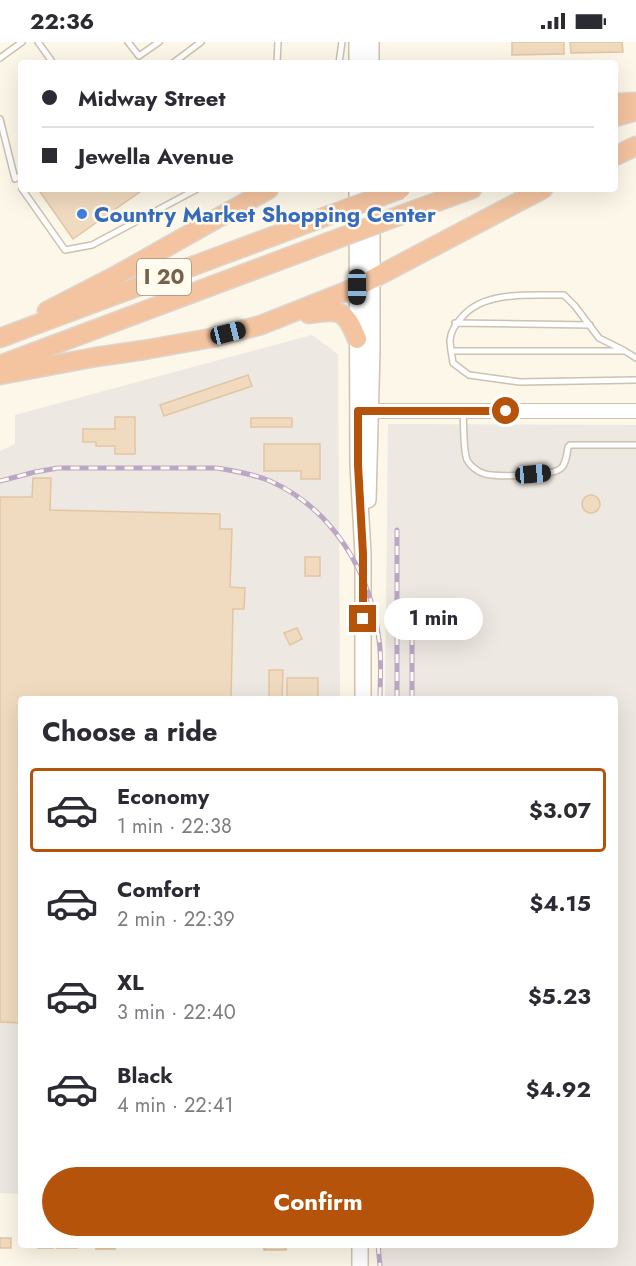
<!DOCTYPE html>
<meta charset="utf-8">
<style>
body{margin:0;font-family:Jost,sans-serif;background:#f2f2f3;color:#2b2b33;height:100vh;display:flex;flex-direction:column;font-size:22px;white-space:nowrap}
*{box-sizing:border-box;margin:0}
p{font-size:20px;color:#7c7c81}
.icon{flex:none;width:33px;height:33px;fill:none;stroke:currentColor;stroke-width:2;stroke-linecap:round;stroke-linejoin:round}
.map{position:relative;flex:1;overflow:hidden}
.panel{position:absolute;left:18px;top:654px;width:600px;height:552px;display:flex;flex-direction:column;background:#fff;border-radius:6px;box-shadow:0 6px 24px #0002}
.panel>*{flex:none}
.guide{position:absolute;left:18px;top:18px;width:600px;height:132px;border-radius:6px;box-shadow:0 6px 24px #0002;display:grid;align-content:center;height:132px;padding:0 24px;background:#fff}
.end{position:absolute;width:27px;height:27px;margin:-14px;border:8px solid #b45309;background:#fff;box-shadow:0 0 0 3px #fff}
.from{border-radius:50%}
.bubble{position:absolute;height:42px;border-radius:21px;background:#fff;box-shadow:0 6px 24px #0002;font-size:20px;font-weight:700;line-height:42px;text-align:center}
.car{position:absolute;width:18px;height:36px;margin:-18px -9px;border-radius:8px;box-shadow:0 0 4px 2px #0007;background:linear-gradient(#222 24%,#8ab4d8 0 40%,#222 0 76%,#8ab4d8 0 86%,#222 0)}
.guide b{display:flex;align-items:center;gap:21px;height:57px;font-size:22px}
.guide b+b{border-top:2px solid #e1e1e2}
.guide i{width:15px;height:15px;background:#2b2b33}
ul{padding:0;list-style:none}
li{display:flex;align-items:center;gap:18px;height:84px;margin:0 12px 9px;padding:0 12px;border:3px solid transparent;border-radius:6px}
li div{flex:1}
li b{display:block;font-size:22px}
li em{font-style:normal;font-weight:700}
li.on{border-color:#b45309}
li>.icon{width:54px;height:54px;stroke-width:1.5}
h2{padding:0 24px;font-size:27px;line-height:72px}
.cta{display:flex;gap:12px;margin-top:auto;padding:12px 24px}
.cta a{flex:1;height:69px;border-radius:36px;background:#b45309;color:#fff;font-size:24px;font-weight:700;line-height:69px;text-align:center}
.status{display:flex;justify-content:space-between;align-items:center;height:42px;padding:0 30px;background:#fff;direction:ltr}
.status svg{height:16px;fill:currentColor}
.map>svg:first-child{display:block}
</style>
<div class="status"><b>22:36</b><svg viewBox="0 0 49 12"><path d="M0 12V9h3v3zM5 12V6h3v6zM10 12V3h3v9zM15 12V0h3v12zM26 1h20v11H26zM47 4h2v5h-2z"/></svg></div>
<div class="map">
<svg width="636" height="1224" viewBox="0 0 636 1224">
<rect width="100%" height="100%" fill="#fcf7e8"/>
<path fill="#ede8e1" d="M 312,293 L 338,312 L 340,657 L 21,657 L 21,1152 L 0,1151 L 0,409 L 15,402 L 15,373 Z
M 388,382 L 636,383 L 636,1224 L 379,1224 L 379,1203 L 615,1203 L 615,657 L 385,657 Z"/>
<path fill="#f1dbc0" stroke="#e3c5a1" stroke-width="1.5" d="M 512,0 L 564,0 L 564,12 L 512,13 Z
M 570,0 L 622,0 L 623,10 L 571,11 Z
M 38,147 L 144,147 L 73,197 Z
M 248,333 L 252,344 L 164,374 L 160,363 Z
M 115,375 L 135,375 L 135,412 L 115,412 L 115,404 L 96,404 L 96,400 L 83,400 L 83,387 L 115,387 Z
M 251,376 L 292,376 L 292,385 L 251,385 Z
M 264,402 L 320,402 L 320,437 L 301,437 L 301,429 L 264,429 Z
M 33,436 L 51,436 L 50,468 L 220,472 L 220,487 L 232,487 L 230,545 L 245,546 L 244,567 L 233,567 L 231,657 L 21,657 L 21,981 L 0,980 L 0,455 L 32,455 Z
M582 462a9 9 0 1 1 18 0a9 9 0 1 1-18 0Z
M 305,515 L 320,515 L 320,534 L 305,534 Z
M 297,586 L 302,597 L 290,603 L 284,591 Z
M 269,628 L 283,628 L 282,657 L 269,657 Z
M 287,636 L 318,636 L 318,657 L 287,657 Z
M 0,1196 L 11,1196 L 11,1206 L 0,1206 Z
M 38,1203 L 53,1203 L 53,1206 L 38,1206 Z
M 57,1203 L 77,1203 L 77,1206 L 57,1206 Z
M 96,1203 L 115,1203 L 115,1207 L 96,1207 Z
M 264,1203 L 286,1203 L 286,1208 L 264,1208 Z"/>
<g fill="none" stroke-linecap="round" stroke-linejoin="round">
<defs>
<path id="service" d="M 38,0 L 53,21
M 128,0 L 139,14 L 159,0
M 0,16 L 22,0
M 173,21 L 201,0
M 277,21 L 278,0
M 339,21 L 342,0
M 0,77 L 15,137 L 21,133
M 22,147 L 65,208 L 92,203 L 197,147
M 455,281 L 590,283
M 451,309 L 624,309
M 636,316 L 625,309 L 599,296 L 575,264 L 564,253 C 531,254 486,248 463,274 C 456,281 451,288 450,298 C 450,305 452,314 453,321 L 469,333 L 520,340 L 636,338
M 463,370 C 464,382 463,408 467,418 C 470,424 478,430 485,432 C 498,435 550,434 560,427 C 566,423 567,412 568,405 L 570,403 L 636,403"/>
<path id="tertiary" d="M 359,369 L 636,369"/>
<path id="secondary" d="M 371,0 L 371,21
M 357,21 L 357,0
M 357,147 L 358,423 L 363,512 L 363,657
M 368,458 L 372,308 L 372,147
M 360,1224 L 360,1203"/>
<path id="motorway" d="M 615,61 L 636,60
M 615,75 L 636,69
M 615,114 L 636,104
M 401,173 L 472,147
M 47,269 L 119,232 L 269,147
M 309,272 C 339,267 345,267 357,297
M 0,296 L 327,174
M 0,323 L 326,201
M 0,333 L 96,315 L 144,308 L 211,296 L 261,283 L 357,245 L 543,147"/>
</defs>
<use href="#service" stroke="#cec1ae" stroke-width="8"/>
<use href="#tertiary" stroke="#cec1ae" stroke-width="16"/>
<use href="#secondary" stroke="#d0c2ab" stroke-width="18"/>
<use href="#motorway" stroke="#dbd6d0" stroke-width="21"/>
<use href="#service" stroke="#fff" stroke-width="5"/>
<use href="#tertiary" stroke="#fff" stroke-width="14"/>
<use href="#secondary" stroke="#fff" stroke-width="15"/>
<use href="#motorway" stroke="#f4c4a0" stroke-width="18"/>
<defs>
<path id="rail" d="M 0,439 L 35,430 L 58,426 L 217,426 C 235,429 253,432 270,439 C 333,467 371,531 379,598 C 382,617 380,637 380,657
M 397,657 L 397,488
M 412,657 L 412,585
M 378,1203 L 380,1224"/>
</defs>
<use href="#rail" stroke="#bca6c6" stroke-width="5"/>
<use href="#rail" stroke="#fffbee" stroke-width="3" stroke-dasharray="9" stroke-linecap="butt"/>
<defs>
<path id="motorway-bridge" d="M 327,174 L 401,147
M 326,201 L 401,173"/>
</defs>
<use href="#motorway-bridge" stroke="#dbd6d0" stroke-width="21" stroke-linecap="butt"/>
<use href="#motorway-bridge" stroke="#f4c4a0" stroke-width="18"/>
</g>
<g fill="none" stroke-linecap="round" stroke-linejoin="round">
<path stroke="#b45309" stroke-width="8" d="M 363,577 L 363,512 L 358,423 L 358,369 L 506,369"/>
</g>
<circle fill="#3f7fe0" stroke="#fffbee" stroke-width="2" cx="82" cy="172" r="6"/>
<g text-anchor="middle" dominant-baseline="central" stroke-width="5" stroke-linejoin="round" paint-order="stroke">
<rect fill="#fffbee" stroke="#9e907d" stroke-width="1.5" x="137" y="217" width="54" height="36" rx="4.5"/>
<g font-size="21" font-weight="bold" fill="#75624c">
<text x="164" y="235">I 20</text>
</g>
<g font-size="22" font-weight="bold" fill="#366cbe" stroke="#fffbee" text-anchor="start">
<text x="94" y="172">Country Market Shopping Center</text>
</g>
</g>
</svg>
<i class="end from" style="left:506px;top:369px"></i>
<i class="end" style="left:363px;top:577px"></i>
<div class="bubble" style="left:384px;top:556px;width:99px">1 min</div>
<i class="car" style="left:357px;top:245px;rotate:180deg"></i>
<i class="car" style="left:228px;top:291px;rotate:76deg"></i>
<i class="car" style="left:533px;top:432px;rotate:85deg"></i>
<div class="guide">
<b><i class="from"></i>Midway Street</b>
<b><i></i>Jewella Avenue</b>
</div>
<section class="panel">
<h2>Choose a ride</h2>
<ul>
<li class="on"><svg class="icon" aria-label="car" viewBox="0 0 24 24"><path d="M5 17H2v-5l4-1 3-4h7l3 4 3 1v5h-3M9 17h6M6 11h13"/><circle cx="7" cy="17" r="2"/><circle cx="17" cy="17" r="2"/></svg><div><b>Economy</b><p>1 min · 22:38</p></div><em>$3.07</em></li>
<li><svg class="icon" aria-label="car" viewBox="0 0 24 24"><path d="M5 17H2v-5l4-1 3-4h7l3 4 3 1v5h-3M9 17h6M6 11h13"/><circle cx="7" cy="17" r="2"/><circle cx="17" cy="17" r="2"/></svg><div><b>Comfort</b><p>2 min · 22:39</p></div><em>$4.15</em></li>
<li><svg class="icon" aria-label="car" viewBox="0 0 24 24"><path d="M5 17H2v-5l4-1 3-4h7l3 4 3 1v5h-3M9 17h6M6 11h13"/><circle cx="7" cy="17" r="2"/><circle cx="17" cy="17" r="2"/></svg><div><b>XL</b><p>3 min · 22:40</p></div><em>$5.23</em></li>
<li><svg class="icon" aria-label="car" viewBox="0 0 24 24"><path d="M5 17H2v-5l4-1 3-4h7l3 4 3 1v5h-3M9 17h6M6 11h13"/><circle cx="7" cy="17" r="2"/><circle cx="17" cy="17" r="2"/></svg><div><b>Black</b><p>4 min · 22:41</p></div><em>$4.92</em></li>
</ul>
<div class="cta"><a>Confirm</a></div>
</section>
</div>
